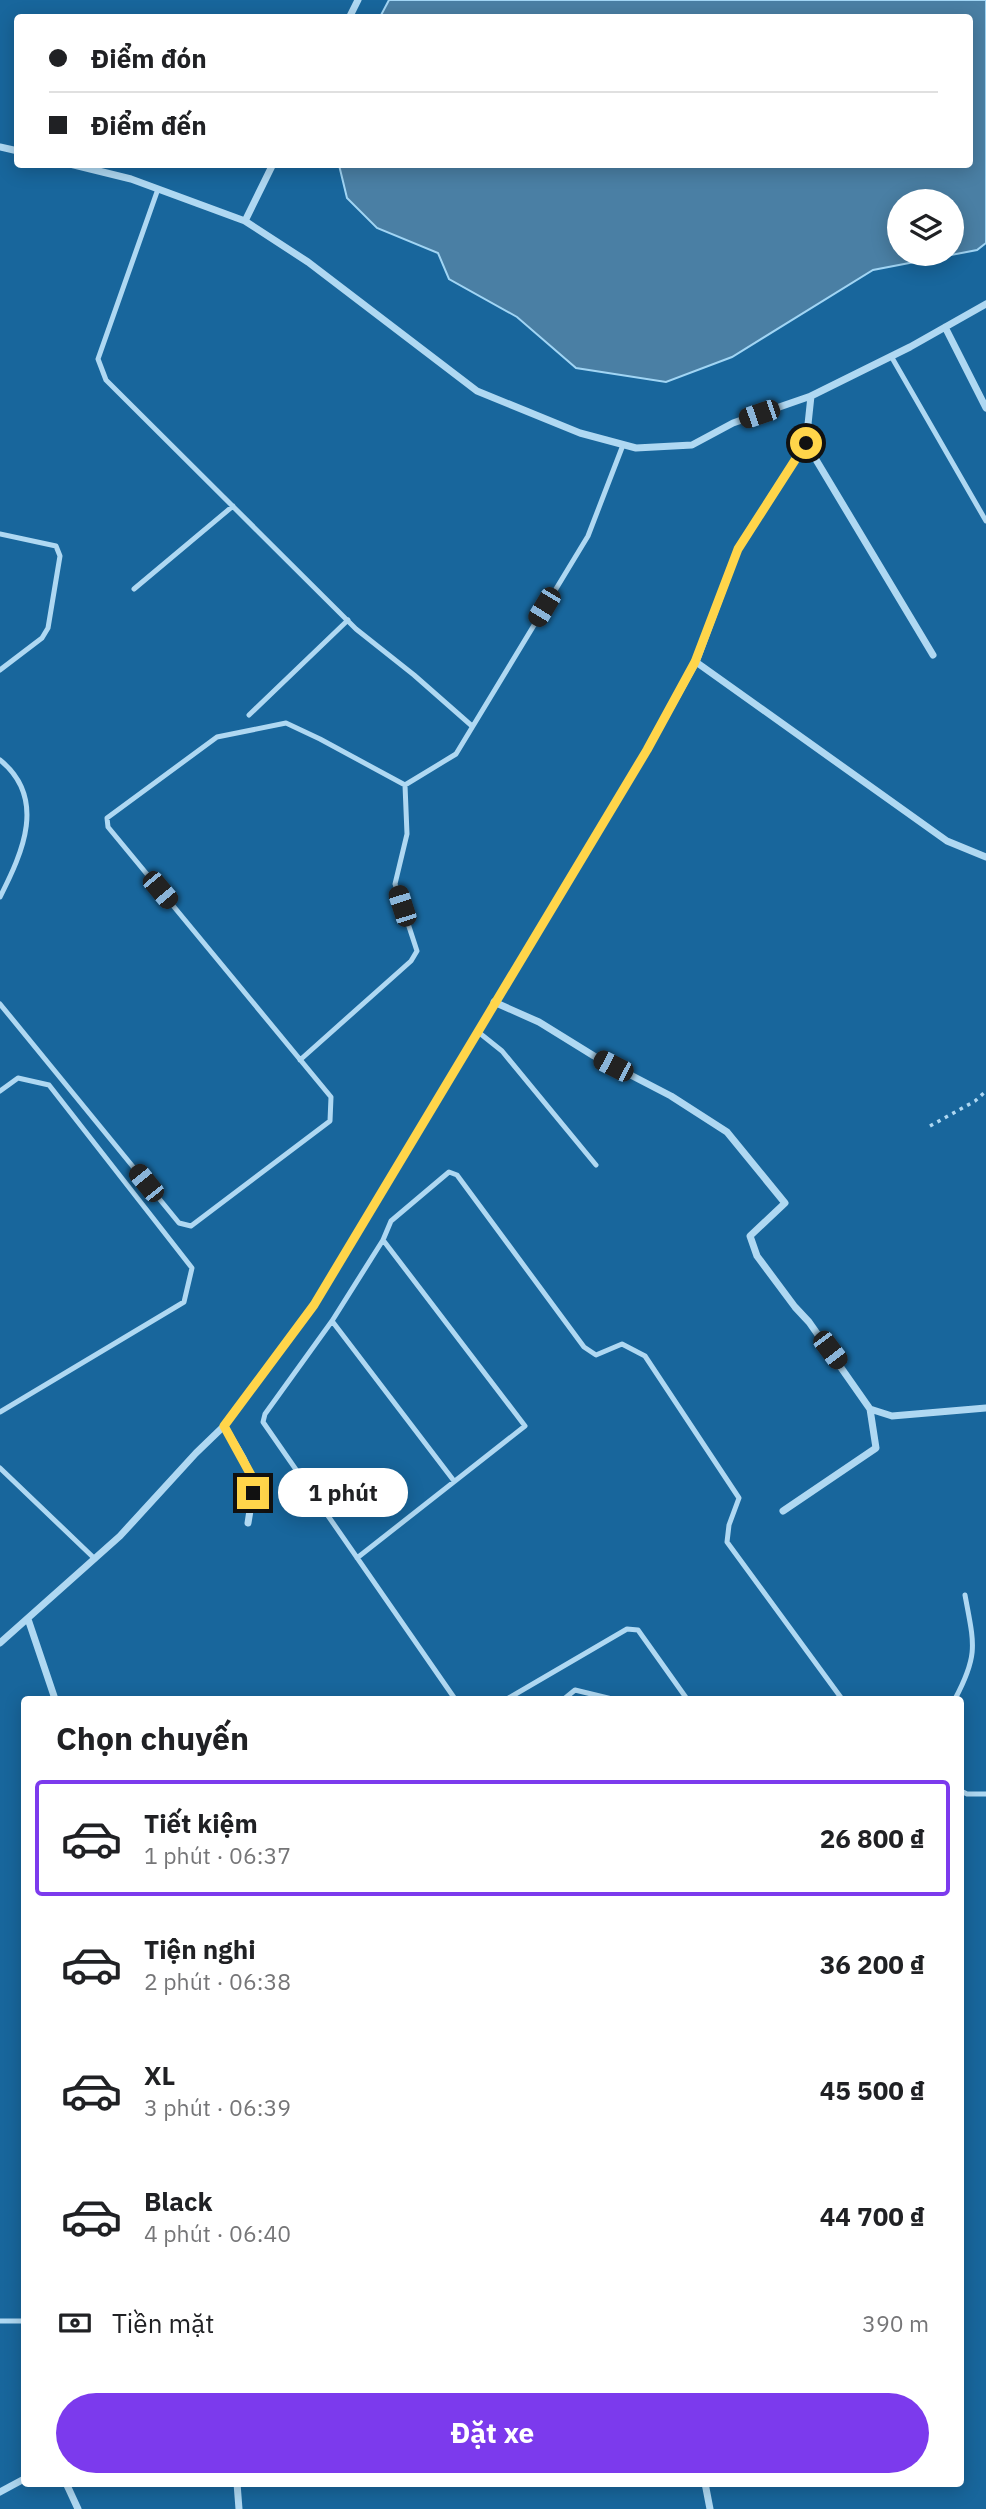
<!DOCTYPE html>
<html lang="vi">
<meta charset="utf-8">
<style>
body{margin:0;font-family:"IBM Plex Sans",sans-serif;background:#f2f2f2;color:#202124;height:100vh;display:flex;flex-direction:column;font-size:26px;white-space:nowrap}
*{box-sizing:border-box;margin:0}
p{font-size:23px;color:#757577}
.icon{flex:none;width:38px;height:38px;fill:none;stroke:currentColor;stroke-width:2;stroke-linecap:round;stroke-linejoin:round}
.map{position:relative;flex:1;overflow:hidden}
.sheet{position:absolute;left:21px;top:1696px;width:943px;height:791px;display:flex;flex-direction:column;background:#fff;border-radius:7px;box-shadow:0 4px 18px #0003}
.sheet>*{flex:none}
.hud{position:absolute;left:14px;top:14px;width:959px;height:154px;border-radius:7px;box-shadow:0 4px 18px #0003;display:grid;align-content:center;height:154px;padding:0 35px;background:#fff}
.buttons{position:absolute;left:887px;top:189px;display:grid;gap:14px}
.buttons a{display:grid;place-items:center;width:77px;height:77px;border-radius:50%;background:#fff;box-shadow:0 4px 18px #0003;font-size:35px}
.end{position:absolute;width:32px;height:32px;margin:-16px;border:9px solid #ffd54a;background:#111;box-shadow:0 0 0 4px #111}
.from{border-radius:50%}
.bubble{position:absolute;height:49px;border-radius:24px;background:#fff;box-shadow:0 4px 18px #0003;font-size:23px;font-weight:700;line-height:49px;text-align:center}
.car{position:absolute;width:21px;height:42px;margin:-21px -10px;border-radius:9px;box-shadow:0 0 5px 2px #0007;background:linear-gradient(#222 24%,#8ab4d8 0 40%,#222 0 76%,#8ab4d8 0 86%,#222 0)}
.hud b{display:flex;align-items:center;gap:24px;height:66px;font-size:26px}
.hud b+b{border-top:2px solid #e0e0e0}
.hud i{width:18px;height:18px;background:#202124}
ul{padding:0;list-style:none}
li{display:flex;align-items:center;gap:21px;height:116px;margin:0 14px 10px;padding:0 21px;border:4px solid transparent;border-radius:7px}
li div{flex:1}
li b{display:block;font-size:26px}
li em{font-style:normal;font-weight:700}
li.on{border-color:#7c3aed}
li>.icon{width:63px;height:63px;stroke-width:1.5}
h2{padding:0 35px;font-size:32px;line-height:84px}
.pay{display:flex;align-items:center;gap:18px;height:77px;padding:0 35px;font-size:26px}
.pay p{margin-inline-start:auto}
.action{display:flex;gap:14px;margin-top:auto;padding:14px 35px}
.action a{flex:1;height:80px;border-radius:42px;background:#7c3aed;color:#fff;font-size:28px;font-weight:700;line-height:80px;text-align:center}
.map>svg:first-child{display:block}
</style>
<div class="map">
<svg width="986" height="2509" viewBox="0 0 986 2509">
<rect width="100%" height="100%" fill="#18669c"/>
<path fill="#4a7fa4" stroke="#a1d5f4" stroke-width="2" fill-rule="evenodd" d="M 389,0 L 986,0 L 986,243 L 977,250 L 873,270 L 732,357 L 666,382 L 576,368 L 517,317 L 449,279 L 438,253 L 377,228 L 347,198 L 339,165 L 970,164 L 970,18 L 380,17 ZM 900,201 L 952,201 L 952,254 L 900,254 Z"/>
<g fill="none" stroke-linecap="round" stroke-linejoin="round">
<path stroke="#afd8f2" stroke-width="3.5" stroke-dasharray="3.5 5" stroke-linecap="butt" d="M 930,1126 L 975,1101 L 986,1091"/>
<path stroke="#afd8f2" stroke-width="5" d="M 158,189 L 98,359 L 106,380 L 356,629 L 414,675 L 472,726
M 891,356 L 986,521
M 0,534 L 56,546 L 60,556 L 48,628 L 42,638 L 0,670
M 134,589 L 233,506
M 249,715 L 348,620
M 0,760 C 47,798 23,852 0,897
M 0,1004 L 179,1223 L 191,1226 L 330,1121 L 331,1097 L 108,827 L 107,818 L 217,737 L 286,723 L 320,739 L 405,785 L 456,754 L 588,536 L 623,445
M 477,1031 L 502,1051 L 596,1165
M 300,1060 L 411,961 L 417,951 L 395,884 L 407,834 L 405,785
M 0,1091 L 18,1078 L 49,1085 L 192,1268 L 184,1302 L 0,1412
M 332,1321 L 454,1481
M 0,1468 L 95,1559
M 357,1558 L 525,1426 L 383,1240
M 455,1699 L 263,1422 L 265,1414 L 332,1321 L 383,1240 L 391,1221 L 449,1172 L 457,1175 L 584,1347 L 596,1355 L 622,1344 L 645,1356 L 739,1498 L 729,1525 L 727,1542 L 842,1699
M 507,1699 L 627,1629 L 638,1630 L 687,1699
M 564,1699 L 575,1690 L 612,1699
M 955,1699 C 979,1654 974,1644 965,1595
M 961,1791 L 967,1794 L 986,1794
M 0,2321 L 24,2321"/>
<path stroke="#afd8f2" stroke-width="7" d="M 349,18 L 358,0
M 0,147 L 18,151
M 70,164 L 131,179 L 245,221 L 308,262 L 477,391 L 580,433 L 636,448 L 692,445 L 733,423 L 811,396 L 910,347 L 986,304
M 245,221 L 273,164
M 945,327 L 986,408
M 806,443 L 933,655
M 696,662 L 947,841 L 986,857
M 494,1002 L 539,1022 L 594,1056 L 671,1096 L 727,1132 L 785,1203 L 750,1236 L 757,1256 L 795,1307 L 809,1322 L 870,1409 L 892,1416 L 986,1408
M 224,1426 C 249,1468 257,1473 248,1523
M 783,1511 L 876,1448 L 870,1409
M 28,1619 L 55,1699
M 0,1643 L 120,1536 L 196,1453 L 224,1426 L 314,1305 L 647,750 L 696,662 L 738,549 L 806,443 L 811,396
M 66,2483 L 78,2509
M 237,2483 L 239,2509
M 705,2483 L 710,2509
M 0,2492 L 24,2479"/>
</g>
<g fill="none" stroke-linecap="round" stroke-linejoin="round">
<path stroke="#ffd54a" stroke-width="9" d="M 253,1493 L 252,1477 L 224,1426 L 314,1305 L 647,750 L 695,662 L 738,549 L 806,443"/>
</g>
</svg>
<div class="buttons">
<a><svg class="icon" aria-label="layers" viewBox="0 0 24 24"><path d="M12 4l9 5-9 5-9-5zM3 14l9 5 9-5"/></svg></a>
</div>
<i class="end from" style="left:806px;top:443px"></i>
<i class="end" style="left:253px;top:1493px"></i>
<div class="bubble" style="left:278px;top:1468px;width:130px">1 phút</div>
<i class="car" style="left:759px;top:414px;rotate:251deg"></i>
<i class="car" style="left:544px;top:607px;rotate:211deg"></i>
<i class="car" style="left:160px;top:890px;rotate:140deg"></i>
<i class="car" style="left:402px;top:906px;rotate:342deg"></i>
<i class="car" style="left:613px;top:1066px;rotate:297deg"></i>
<i class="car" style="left:146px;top:1183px;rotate:321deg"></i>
<i class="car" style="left:830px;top:1350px;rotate:143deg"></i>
<div class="hud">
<b><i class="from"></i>Điểm đón</b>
<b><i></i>Điểm đến</b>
</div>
<section class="sheet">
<h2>Chọn chuyến</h2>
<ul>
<li class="on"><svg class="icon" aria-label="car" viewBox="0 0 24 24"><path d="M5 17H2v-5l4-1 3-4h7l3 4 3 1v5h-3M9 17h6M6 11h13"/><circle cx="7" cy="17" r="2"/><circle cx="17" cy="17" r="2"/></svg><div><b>Tiết kiệm</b><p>1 phút · 06:37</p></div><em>26 800 ₫</em></li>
<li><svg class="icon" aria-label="car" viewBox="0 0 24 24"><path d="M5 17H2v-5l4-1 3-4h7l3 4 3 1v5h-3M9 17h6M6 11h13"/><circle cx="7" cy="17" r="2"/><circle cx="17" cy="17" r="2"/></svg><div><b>Tiện nghi</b><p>2 phút · 06:38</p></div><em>36 200 ₫</em></li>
<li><svg class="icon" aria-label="car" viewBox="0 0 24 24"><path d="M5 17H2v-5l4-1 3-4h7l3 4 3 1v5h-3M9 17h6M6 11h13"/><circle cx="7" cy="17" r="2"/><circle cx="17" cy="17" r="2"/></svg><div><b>XL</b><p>3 phút · 06:39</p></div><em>45 500 ₫</em></li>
<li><svg class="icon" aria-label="car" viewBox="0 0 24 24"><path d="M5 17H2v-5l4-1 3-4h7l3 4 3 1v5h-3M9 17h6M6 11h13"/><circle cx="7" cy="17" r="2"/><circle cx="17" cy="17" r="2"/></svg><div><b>Black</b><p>4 phút · 06:40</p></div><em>44 700 ₫</em></li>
</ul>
<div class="pay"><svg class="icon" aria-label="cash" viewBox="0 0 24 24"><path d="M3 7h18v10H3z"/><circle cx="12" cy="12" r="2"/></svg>Tiền mặt<p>390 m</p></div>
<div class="action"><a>Đặt xe</a></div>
</section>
</div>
